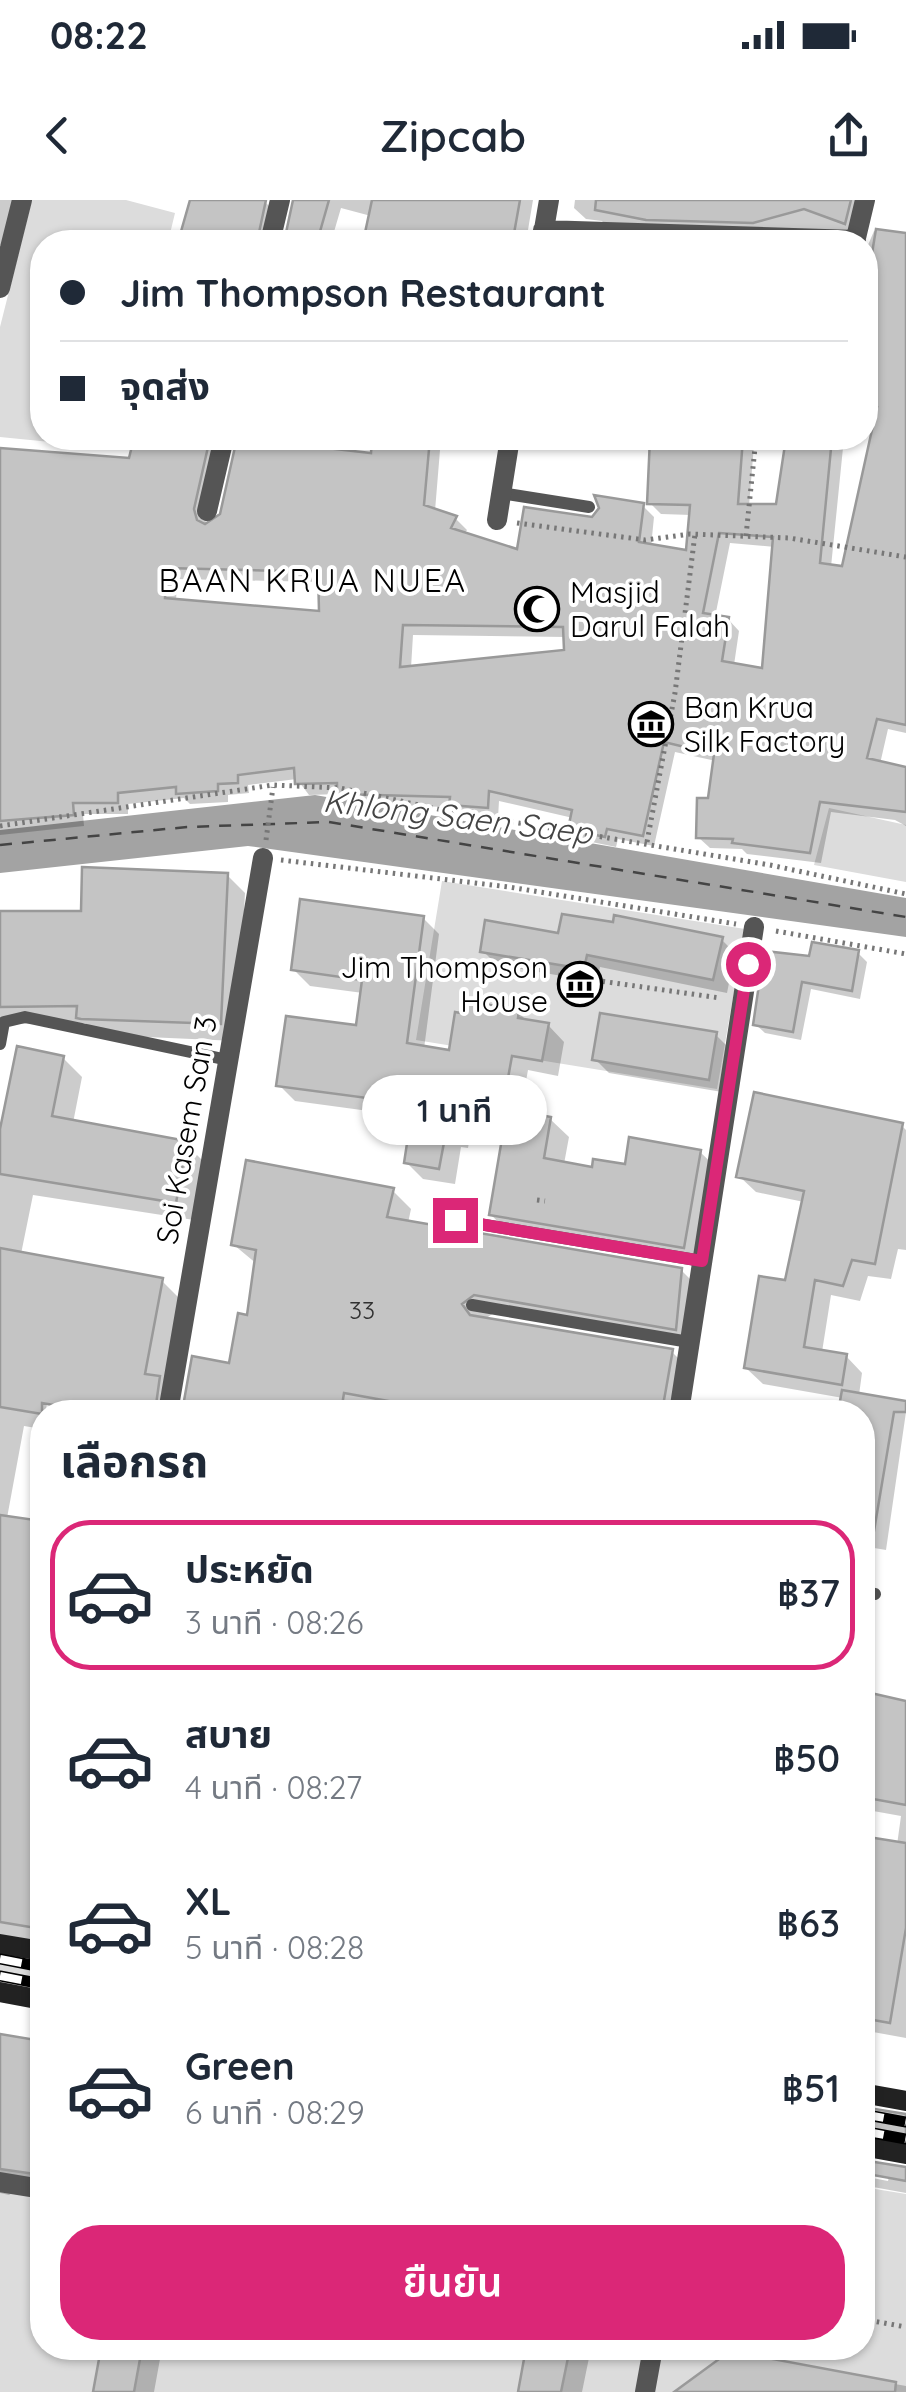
<!DOCTYPE html>
<html lang="th">
<meta charset="utf-8">
<style>
body{margin:0;font-family:Quicksand,"Noto Sans Thai",sans-serif;background:#f2f2f3;color:#1f2937;height:100vh;display:flex;flex-direction:column;font-size:38px;white-space:nowrap}
*{box-sizing:border-box;margin:0}
p{font-size:32px;color:#747a83}
.icon{flex:none;width:55px;height:55px;fill:none;stroke:currentColor;stroke-width:2;stroke-linecap:round;stroke-linejoin:round}
.map{position:relative;flex:1;overflow:hidden}
.sheet{position:absolute;left:30px;top:1200px;width:845px;height:960px;display:flex;flex-direction:column;background:#fff;border-radius:40px;box-shadow:0 2px 8px #0004}
.sheet>*{flex:none}
.banner{position:absolute;left:30px;top:30px;width:848px;height:220px;border-radius:40px;box-shadow:0 2px 8px #0004;display:grid;align-content:center;height:220px;padding:0 30px;background:#fff}
.end{position:absolute;width:45px;height:45px;margin:-22px;border:12px solid #db2777;background:#fff;box-shadow:0 0 0 5px #fff}
.from{border-radius:50%}
.bubble{position:absolute;height:70px;border-radius:35px;background:#fff;box-shadow:0 2px 8px #0004;font-size:32px;font-weight:600;line-height:70px;text-align:center}
.banner b{display:flex;align-items:center;gap:35px;height:95px;font-size:38px}
.banner b+b{border-top:2px solid #e0e1e3}
.banner i{width:25px;height:25px;background:#1f2937}
ul{padding:0;list-style:none}
li{display:flex;align-items:center;gap:30px;height:150px;margin:0 20px 15px;padding:0 10px;border:5px solid transparent;border-radius:40px}
li div{flex:1}
li b{display:block;font-size:38px}
li em{font-style:normal;font-weight:600}
li.active{border-color:#db2777}
li>.icon{width:90px;height:90px;stroke-width:1.5}
h2{padding:0 30px;font-size:45px;line-height:120px}
.action{display:flex;gap:20px;margin-top:auto;padding:20px 30px}
.action a{flex:1;height:115px;border-radius:40px;background:#db2777;color:#fff;font-size:40px;font-weight:600;line-height:115px;text-align:center}
.status{display:flex;justify-content:space-between;align-items:center;height:70px;padding:0 50px;background:#fff;direction:ltr}
.status svg{height:28px;fill:currentColor}
header{display:flex;justify-content:space-between;align-items:center;height:130px;padding:0 30px;background:#fff;font-size:45px;font-weight:600}
.map>svg:first-child{display:block}
</style>
<div class="status"><b>08:22</b><svg viewBox="0 0 49 12"><path d="M0 12V9h3v3zM5 12V6h3v6zM10 12V3h3v9zM15 12V0h3v12zM26 1h20v11H26zM47 4h2v5h-2z"/></svg></div>
<header><svg class="icon" aria-label="back" viewBox="0 0 24 24"><path d="M15 5l-7 7 7 7"/></svg>Zipcab<svg class="icon" aria-label="share" viewBox="0 0 24 24"><path d="M12 15V3M7 8l5-5 5 5M5 13v7h14v-7"/></svg></header>
<div class="map">
<svg width="906" height="2192" viewBox="0 0 906 2192">
<rect width="100%" height="100%" fill="#fff"/>
<path fill="#dcdcdc" d="M 32,0 L 126,0 L 175,13 L 168,42 L 42,42 L 42,238 L 124,238 L 121,249 L 0,237 L 0,127 Z
M 829,608 L 906,625 L 906,682 L 814,665 Z
M 442,681 L 745,729 L 717,889 L 416,840 Z
M 0,1754 L 42,1762 L 42,1792 L 0,1784 Z
M 0,1834 L 42,1841 L 42,2148 L 862,2148 L 863,1987 L 906,1994 L 906,2192 L 0,2192 Z"/>
<path fill="#a3a3a3" d="M 315,595 L 906,698 L 906,737 L 248,646 L 0,673 L 0,630 Z"/>
<path fill="#0003" fill-rule="evenodd" d="M 0,0 L 25,0 L 10,48 L 0,45 Z
M 191,0 L 263,0 L 271,8 L 262,42 L 179,42 Z
M 298,0 L 533,0 L 526,42 L 366,42 L 371,16 L 341,8 L 331,42 L 286,42 Z
M 575,0 L 869,0 L 856,37 L 609,29 L 602,21 L 586,19 L 574,8 Z
M 874,31 L 906,36 L 906,533 L 888,529 L 880,564 L 906,570 L 906,626 L 895,620 L 831,612 L 821,663 L 747,654 L 742,649 L 710,648 L 698,637 L 711,601 L 716,561 L 675,552 L 654,646 L 618,639 L 616,647 L 582,640 L 571,628 L 573,618 L 499,601 L 498,618 L 463,616 L 455,607 L 351,605 L 340,594 L 309,595 L 297,579 L 248,585 L 249,593 L 228,595 L 228,602 L 190,604 L 184,598 L 128,604 L 128,614 L 83,614 L 84,626 L 0,635 L 0,249 L 131,261 L 136,238 L 234,238 L 222,245 L 205,325 L 223,315 L 239,238 L 342,238 L 339,252 L 373,256 L 374,238 L 441,238 L 435,311 L 455,318 L 467,330 L 464,335 L 519,352 L 593,319 L 642,305 L 654,317 L 651,347 L 688,353 L 691,315 L 661,314 L 650,303 L 651,258 L 646,244 L 585,238 L 844,238 L 831,367 L 844,369 L 878,215 L 865,212 L 865,52 ZM 754,245 L 787,248 L 778,306 L 749,306 ZM 730,343 L 775,347 L 764,471 L 734,465 L 739,431 L 728,419 L 715,417 ZM 177,379 L 321,382 L 321,414 L 176,402 ZM 413,435 L 566,437 L 567,452 L 411,468 Z
M 227,675 L 245,693 L 237,841 L 101,835 L 85,823 L 0,824 L 0,714 L 83,714 Z
M 423,718 L 439,734 L 424,849 L 451,853 L 518,812 L 528,822 L 548,825 L 564,842 L 558,876 L 528,870 L 520,914 L 550,919 L 569,937 L 564,964 L 594,970 L 700,952 L 719,970 L 702,1065 L 510,1033 L 491,1015 L 509,913 L 475,907 L 468,948 L 461,947 L 455,984 L 423,979 L 407,963 L 413,917 L 295,901 L 279,885 L 359,828 L 363,793 L 310,786 L 293,769 Z
M 615,725 L 721,739 L 735,753 L 727,793 L 600,767 L 597,782 L 497,765 L 483,751 Z
M 858,753 L 867,762 L 860,799 L 811,789 L 801,840 L 765,833 L 755,824 L 811,758 Z
M 716,835 L 730,849 L 722,892 L 609,873 L 595,859 Z
M 63,858 L 82,877 L 73,923 L 186,944 L 205,963 L 194,1020 L 33,995 L 21,1054 L 162,1081 L 181,1100 L 176,1212 L 79,1212 L 81,1200 L 49,1194 L 42,1229 L 24,1226 L 7,1318 L 38,1323 L 42,1299 L 42,1744 L 0,1737 L 0,941 Z
M 902,926 L 906,930 L 906,1050 L 898,1049 L 891,1079 L 868,1076 L 860,1101 L 831,1095 L 822,1152 L 846,1156 L 862,1173 L 859,1195 L 895,1201 L 906,1212 L 886,1350 L 862,1346 L 862,1212 L 840,1212 L 843,1198 L 763,1184 L 746,1168 L 787,1083 L 804,1002 L 756,992 L 739,976 Z
M 392,990 L 411,1009 L 408,1023 L 681,1070 L 700,1089 L 695,1147 L 494,1113 L 483,1120 L 672,1152 L 691,1171 L 684,1212 L 184,1212 L 194,1159 L 231,1166 L 249,1118 L 257,1064 L 234,1045 Z
M 862,1495 L 906,1504 L 906,1838 L 862,1830 L 862,1639 L 897,1645 L 901,1616 L 862,1609 Z
M 0,1836 L 42,1844 L 42,1991 L 22,1987 L 9,1995 L 0,1993 Z
M 862,1889 L 872,1898 L 863,1910 L 906,1916 L 906,1953 L 867,1954 L 865,1962 L 906,1969 L 906,1993 L 862,1985 L 862,1976 L 888,1981 L 889,1976 L 862,1971 Z
M 104,2148 L 162,2148 L 154,2192 L 96,2192 Z
M 529,2148 L 591,2148 L 582,2192 L 520,2192 Z
M 731,2154 L 906,2186 L 906,2192 L 692,2192 Z"/>
<g fill="none" stroke-linecap="round" stroke-linejoin="round">
<path stroke="#444" stroke-width="2.5" stroke-dasharray="12 10" stroke-linecap="butt" d="M 0,645 L 187,627 L 329,622 L 906,717"/>
</g>
<path fill="#c4c4c4" stroke="#999" stroke-width="2.5" fill-rule="evenodd" d="M 190,0 L 266,0 L 257,42 L 178,42 Z
M 293,0 L 329,0 L 317,42 L 284,42 Z
M 372,0 L 520,0 L 513,39 L 477,32 L 476,42 L 363,42 Z
M 596,0 L 851,0 L 845,24 L 804,9 L 753,23 L 646,20 L 595,10 Z
M 876,29 L 906,33 L 906,525 L 877,519 L 867,558 L 906,567 L 906,612 L 820,602 L 810,653 L 732,643 L 733,639 L 696,638 L 697,598 L 708,598 L 714,554 L 664,542 L 643,636 L 607,629 L 605,637 L 568,629 L 572,610 L 489,591 L 488,608 L 449,605 L 450,597 L 337,594 L 337,583 L 295,584 L 294,568 L 238,575 L 238,583 L 218,584 L 218,591 L 176,594 L 176,587 L 118,593 L 118,603 L 73,603 L 74,615 L 0,621 L 0,248 L 129,258 L 134,238 L 210,238 L 194,309 L 197,320 L 205,324 L 220,314 L 237,238 L 329,238 L 326,248 L 371,253 L 372,238 L 430,238 L 424,305 L 457,316 L 451,328 L 517,349 L 524,307 L 592,317 L 599,308 L 594,295 L 644,303 L 639,342 L 686,350 L 690,305 L 647,304 L 650,238 L 743,238 L 738,304 L 776,304 L 786,238 L 832,238 L 820,363 L 842,366 L 877,207 L 865,204 L 865,96 ZM 719,333 L 773,337 L 762,468 L 722,461 L 729,417 L 703,413 ZM 167,368 L 318,372 L 319,411 L 165,398 ZM 403,425 L 563,427 L 564,450 L 400,467 Z
M 82,667 L 228,673 L 221,824 L 81,819 L 76,818 L 77,806 L 0,807 L 0,711 L 81,711 Z
M 300,699 L 424,716 L 407,843 L 449,850 L 455,812 L 466,814 L 468,801 L 519,810 L 518,818 L 549,823 L 542,861 L 512,856 L 504,900 L 460,892 L 453,933 L 446,932 L 439,969 L 404,963 L 413,904 L 276,886 L 286,816 L 356,825 L 362,780 L 291,770 Z
M 562,714 L 613,722 L 614,715 L 723,737 L 713,780 L 587,755 L 584,769 L 480,752 L 485,720 L 558,733 Z
M 812,742 L 859,750 L 852,791 L 802,782 L 793,832 L 753,825 L 764,751 L 809,756 Z
M 600,813 L 717,832 L 709,880 L 592,860 Z
M 17,846 L 64,856 L 52,916 L 187,941 L 176,1003 L 0,974 L 0,929 Z
M 754,892 L 903,923 L 875,1064 L 852,1060 L 843,1086 L 815,1080 L 804,1147 L 847,1154 L 842,1185 L 744,1168 L 759,1076 L 785,1080 L 804,991 L 736,977 Z
M 507,909 L 551,917 L 544,958 L 592,967 L 593,959 L 625,964 L 629,937 L 701,950 L 684,1048 L 489,1015 Z
M 246,960 L 394,988 L 387,1017 L 682,1068 L 676,1130 L 474,1095 L 462,1104 L 470,1115 L 673,1149 L 662,1212 L 449,1212 L 344,1193 L 341,1212 L 182,1212 L 192,1156 L 229,1163 L 238,1113 L 247,1115 L 256,1050 L 231,1045 Z
M 0,1048 L 163,1078 L 145,1174 L 160,1176 L 155,1212 L 93,1212 L 42,1203 L 42,1214 L 0,1207 Z
M 842,1190 L 906,1201 L 906,1212 L 894,1212 L 874,1331 L 862,1330 L 862,1212 L 838,1212 Z
M 0,1315 L 42,1321 L 42,1729 L 0,1722 Z
M 862,1491 L 906,1501 L 906,1605 L 862,1597 Z
M 862,1636 L 906,1643 L 906,1728 L 890,1823 L 862,1818 Z
M 0,1834 L 42,1841 L 42,1975 L 0,1969 Z
M 862,1907 L 906,1914 L 906,1940 L 862,1932 Z
M 862,1960 L 906,1967 L 906,1981 L 862,1973 Z
M 101,2148 L 142,2148 L 134,2192 L 93,2192 Z
M 526,2148 L 570,2148 L 561,2192 L 518,2192 Z
M 730,2151 L 896,2182 L 895,2192 L 674,2192 Z"/>
<g fill="none" stroke-linecap="round" stroke-linejoin="round">
<path stroke="#777" stroke-width="5" stroke-dasharray="2.5 5" stroke-linecap="butt" d="M 517,323 L 645,340 L 690,334 L 789,338 L 906,357
M 746,336 L 756,238
M 0,626 L 273,585 L 340,588 L 447,611 L 770,665 L 906,694
M 266,640 L 273,587
M 647,642 L 675,493 L 695,334
M 281,660 L 509,687 L 736,724
M 776,731 L 906,754
M 558,775 L 720,798
M 537,1000 L 545,1001
M 862,2119 L 906,2127"/>
<path stroke="#555" stroke-width="12" d="M 501,293 L 589,307
M 0,844 L 4,822 L 25,817 L 228,860
M 455,1020 L 702,1061
M 472,1105 L 689,1142
M 862,1392 L 875,1394"/>
<path stroke="#555" stroke-width="20" d="M 543,30 L 856,40
M 542,41 L 549,0
M 270,42 L 280,0
M 855,42 L 865,0
M 0,88 L 22,0
M 207,311 L 224,238
M 497,320 L 510,238
M 168,1212 L 263,658
M 679,1212 L 754,727
M 0,1982 L 42,1989
M 645,2192 L 653,2148"/>
<path stroke="#222" stroke-width="20" d="M 0,1744 L 42,1751
M 0,1792 L 42,1800
M 862,1893 L 906,1901
M 862,1946 L 906,1954"/>
<defs>
<path id="rail" d="M 0,1759 L 42,1767
M 0,1776 L 42,1784
M 862,1914 L 906,1922
M 862,1931 L 906,1939"/>
</defs>
<use href="#rail" stroke="#000" stroke-width="11"/>
<use href="#rail" stroke="#fff" stroke-width="8" stroke-dasharray="22" stroke-linecap="butt"/>
</g>
<g fill="none" stroke-linecap="round" stroke-linejoin="round">
<path stroke="#db2777" stroke-width="12" d="M 455,1020 L 702,1061 L 748,764"/>
</g>
<defs>
<symbol id="mosque-ring" viewBox="-11 -11 22 22"><circle r="9.5" fill="#fff" stroke="#000" stroke-width="1.5"/><path d="M3.5-4.9A6 6 0 1 0 3.5 4.9A5 5 0 1 1 3.5-4.9Z" fill="#000"/></symbol>
<symbol id="museum-ring" viewBox="-11 -11 22 22"><circle r="9.5" fill="#fff" stroke="#000" stroke-width="1.5"/><path d="M0-6L6-3V-2H-6V-3ZM-5-1h2V3h-2ZM-1-1h2V3h-2ZM3-1h2V3H3ZM-6 4H6V6H-6Z" fill="#000"/></symbol>
</defs>
<g fill-rule="evenodd">
<use href="#mosque-ring" x="512" y="384" width="50" height="50"/>
<use href="#museum-ring" x="626" y="499" width="50" height="50"/>
<use href="#museum-ring" x="555" y="759" width="50" height="50"/>
</g>
<g text-anchor="middle" dominant-baseline="central" stroke-width="8" stroke-linejoin="round" paint-order="stroke">
<g font-size="25" fill="#313131">
<text x="362" y="1109">33</text>
</g>
<g font-size="30" fill="#000" stroke="#fff" text-anchor="start">
<text x="570" y="392">Masjid<tspan x="570" dy="34">Darul Falah</tspan></text>
<text x="684" y="507">Ban Krua<tspan x="684" dy="34">Silk Factory</tspan></text>
<text x="548" y="767" text-anchor="end">Jim Thompson<tspan x="548" dy="34">House</tspan></text>
</g>
<g font-size="30" fill="#000" stroke="#fff">
<text transform="translate(186 930) rotate(-80)">Soi Kasem San 3</text>
</g>
<g font-size="32" letter-spacing="2.5" fill="#000" stroke="#fff">
<text x="313" y="380">BAAN KRUA NUEA</text>
</g>
<g font-size="32" font-style="italic" fill="#444" stroke="#fff">
<text transform="translate(458 616) rotate(7)">Khlong Saen Saep</text>
</g>
</g>
</svg>
<i class="end from" style="left:748px;top:764px"></i>
<i class="end" style="left:455px;top:1020px"></i>
<div class="bubble" style="left:362px;top:875px;width:185px">1 นาที</div>
<div class="banner">
<b><i class="from"></i>Jim Thompson Restaurant</b>
<b><i></i>จุดส่ง</b>
</div>
<section class="sheet">
<h2>เลือกรถ</h2>
<ul>
<li class="active"><svg class="icon" aria-label="car" viewBox="0 0 24 24"><path d="M5 17H2v-5l4-1 3-4h7l3 4 3 1v5h-3M9 17h6M6 11h13"/><circle cx="7" cy="17" r="2"/><circle cx="17" cy="17" r="2"/></svg><div><b>ประหยัด</b><p>3 นาที · 08:26</p></div><em>฿37</em></li>
<li><svg class="icon" aria-label="car" viewBox="0 0 24 24"><path d="M5 17H2v-5l4-1 3-4h7l3 4 3 1v5h-3M9 17h6M6 11h13"/><circle cx="7" cy="17" r="2"/><circle cx="17" cy="17" r="2"/></svg><div><b>สบาย</b><p>4 นาที · 08:27</p></div><em>฿50</em></li>
<li><svg class="icon" aria-label="car" viewBox="0 0 24 24"><path d="M5 17H2v-5l4-1 3-4h7l3 4 3 1v5h-3M9 17h6M6 11h13"/><circle cx="7" cy="17" r="2"/><circle cx="17" cy="17" r="2"/></svg><div><b>XL</b><p>5 นาที · 08:28</p></div><em>฿63</em></li>
<li><svg class="icon" aria-label="car" viewBox="0 0 24 24"><path d="M5 17H2v-5l4-1 3-4h7l3 4 3 1v5h-3M9 17h6M6 11h13"/><circle cx="7" cy="17" r="2"/><circle cx="17" cy="17" r="2"/></svg><div><b>Green</b><p>6 นาที · 08:29</p></div><em>฿51</em></li>
</ul>
<div class="action"><a>ยืนยัน</a></div>
</section>
</div>
